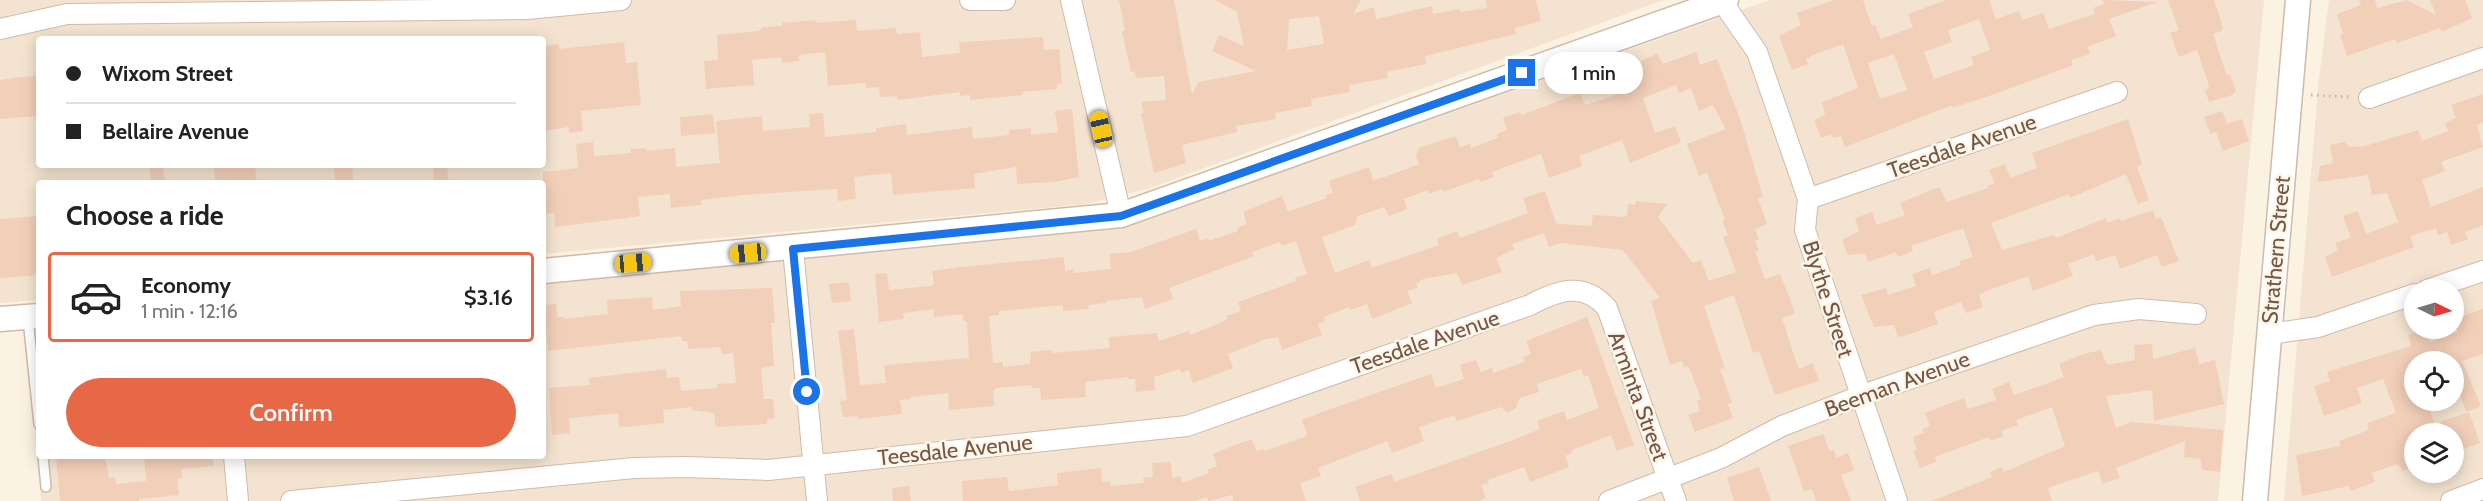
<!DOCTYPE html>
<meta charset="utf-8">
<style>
body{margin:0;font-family:Cabin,sans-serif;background:#f2f2f2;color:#222;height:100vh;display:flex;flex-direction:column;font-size:22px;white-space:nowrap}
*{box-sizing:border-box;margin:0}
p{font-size:20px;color:#767676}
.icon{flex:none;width:33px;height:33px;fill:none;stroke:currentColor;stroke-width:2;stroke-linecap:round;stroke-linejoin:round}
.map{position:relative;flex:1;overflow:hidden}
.side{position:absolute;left:36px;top:180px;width:510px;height:279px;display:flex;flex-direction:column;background:#fff;border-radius:6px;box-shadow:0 3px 15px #0003}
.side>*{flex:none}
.hud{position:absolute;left:36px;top:36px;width:510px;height:132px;border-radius:6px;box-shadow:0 3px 15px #0003;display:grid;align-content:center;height:132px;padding:0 30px;background:#fff}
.needle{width:39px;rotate:95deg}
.fabs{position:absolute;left:2404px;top:279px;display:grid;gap:12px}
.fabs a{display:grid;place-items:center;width:60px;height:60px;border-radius:50%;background:#fff;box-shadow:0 3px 15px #0003;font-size:30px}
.end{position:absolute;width:27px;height:27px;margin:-14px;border:8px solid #1a73e8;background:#fff;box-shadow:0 0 0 3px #fff}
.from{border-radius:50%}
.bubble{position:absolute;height:42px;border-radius:21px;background:#fff;box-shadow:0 3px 15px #0003;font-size:20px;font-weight:600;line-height:42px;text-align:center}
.car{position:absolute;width:18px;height:36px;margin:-18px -9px;border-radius:8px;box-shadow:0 0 4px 2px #0007;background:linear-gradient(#f5c518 24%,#345 0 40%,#f5c518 0 76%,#345 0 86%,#f5c518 0)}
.hud b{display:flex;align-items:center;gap:21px;height:57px;font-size:22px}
.hud b+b{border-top:2px solid #e0e0e0}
.hud i{width:15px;height:15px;background:#222}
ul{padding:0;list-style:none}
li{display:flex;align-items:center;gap:18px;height:90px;margin:0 12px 9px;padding:0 18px;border:3px solid transparent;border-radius:6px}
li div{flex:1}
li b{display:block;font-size:22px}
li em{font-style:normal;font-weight:600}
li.on{border-color:#e76846}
li>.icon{width:54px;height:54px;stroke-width:1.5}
h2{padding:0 30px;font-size:27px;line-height:72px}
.action{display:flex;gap:12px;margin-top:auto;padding:12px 30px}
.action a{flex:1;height:69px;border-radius:36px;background:#e76846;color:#fff;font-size:24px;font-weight:600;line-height:69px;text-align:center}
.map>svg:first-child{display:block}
</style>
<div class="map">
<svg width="2483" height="501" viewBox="0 0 2483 501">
<rect width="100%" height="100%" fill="#fcf2e2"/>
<path fill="#f4e3d0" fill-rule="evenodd" d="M 0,0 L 1664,0 L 1147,189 L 1086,204 L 543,254 L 543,183 L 39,183 L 39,300 L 0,303 ZM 39,39 L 543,39 L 543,165 L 39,165 Z
M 1770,0 L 2264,0 L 2218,501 L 41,501 L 25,328 L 39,326 L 39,456 L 543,456 L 543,280 L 1130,226 Z
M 2329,0 L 2483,0 L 2483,501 L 2284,501 L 2319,78 ZM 2415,290 L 2454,290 L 2454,328 L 2415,328 ZM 2415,362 L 2454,362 L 2454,400 L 2415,400 ZM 2415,434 L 2454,434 L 2454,472 L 2415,472 Z"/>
<path fill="#f2cfb9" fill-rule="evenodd" d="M 1119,0 L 1174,0 L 1192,95 L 1198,82 L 1256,71 L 1212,51 L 1219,35 L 1244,46 L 1237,12 L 1215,0 L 1361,0 L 1353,14 L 1374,7 L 1376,19 L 1432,6 L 1433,14 L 1460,9 L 1460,12 L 1487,8 L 1486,0 L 1536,0 L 1541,21 L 1515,28 L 1516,34 L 1425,56 L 1426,64 L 1387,72 L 1388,78 L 1349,85 L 1350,92 L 1311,99 L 1312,106 L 1275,113 L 1276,119 L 1236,126 L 1237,132 L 1182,145 L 1186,163 L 1154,173 L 1141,113 L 1144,113 L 1141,102 L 1166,100 L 1164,76 L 1136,78 L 1135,71 L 1131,72 L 1122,31 L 1125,31 ZM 1319,16 L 1324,44 L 1287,50 L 1289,19 Z
M 1834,0 L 1863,0 L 1872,26 L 1875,25 L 1881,39 L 1913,27 L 1908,14 L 1946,0 L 1989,0 L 1996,19 L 2019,11 L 2022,20 L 2043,13 L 2049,29 L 2095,14 L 2093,8 L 2104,4 L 2103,0 L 2157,2 L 2109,19 L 2116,36 L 2087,47 L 2090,54 L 2071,60 L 2073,65 L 1989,96 L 1955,107 L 1950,106 L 1845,147 L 1841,136 L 1833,138 L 1832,134 L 1821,138 L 1814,120 L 1825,115 L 1822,102 L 1858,88 L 1843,44 L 1813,55 L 1806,59 L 1808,64 L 1792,70 L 1779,36 L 1801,25 L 1797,13 ZM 1979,19 L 1990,50 L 1971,57 L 1974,65 L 1934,79 L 1924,52 L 1952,42 L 1948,30 ZM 1894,54 L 1907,90 L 1880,99 L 1868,63 Z
M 2168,0 L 2214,0 L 2223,27 L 2222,31 L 2213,34 L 2227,76 L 2230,74 L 2236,91 L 2232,95 L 2209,102 L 2205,90 L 2209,89 L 2208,82 L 2197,50 L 2179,57 L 2170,33 L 2179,30 Z
M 2359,0 L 2375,0 L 2377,8 L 2407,0 L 2436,15 L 2430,0 L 2465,0 L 2472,18 L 2442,32 L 2440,28 L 2397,43 L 2395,39 L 2347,56 L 2340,35 L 2343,34 L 2337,14 L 2361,5 Z
M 816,20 L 816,23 L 856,20 L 857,31 L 896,28 L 897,34 L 920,32 L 922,57 L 960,53 L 959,43 L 962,42 L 1043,37 L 1044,50 L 1059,49 L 1062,84 L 1057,84 L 1057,89 L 1022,92 L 1023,95 L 970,100 L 970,95 L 960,96 L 960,92 L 897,100 L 897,96 L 880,97 L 879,87 L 866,88 L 866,83 L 828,86 L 825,52 L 799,55 L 799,61 L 782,63 L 781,57 L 752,60 L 754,85 L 706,89 L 704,61 L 718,60 L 717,35 L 759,31 L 763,27 L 782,26 L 782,23 Z
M 624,42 L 626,63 L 637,62 L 641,105 L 581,111 L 583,131 L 569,133 L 569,127 L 543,131 L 543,46 L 559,44 L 559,49 Z
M 1696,52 L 1700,65 L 1717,59 L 1741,122 L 1763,197 L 1758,199 L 1767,224 L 1755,229 L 1759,239 L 1755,241 L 1759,250 L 1755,251 L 1765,279 L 1780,274 L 1789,296 L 1795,313 L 1782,318 L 1797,365 L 1799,369 L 1813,363 L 1819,381 L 1775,395 L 1759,351 L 1753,353 L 1734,295 L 1704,306 L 1725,368 L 1720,369 L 1732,403 L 1728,404 L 1733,418 L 1695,432 L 1688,415 L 1700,411 L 1697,401 L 1701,399 L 1692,375 L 1688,366 L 1684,368 L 1682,361 L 1670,365 L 1651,301 L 1660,298 L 1623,250 L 1560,243 L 1549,247 L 1544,233 L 1512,244 L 1514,249 L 1496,258 L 1502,272 L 1462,285 L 1457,273 L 1423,279 L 1416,284 L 1418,288 L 1407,291 L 1412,303 L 1372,319 L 1367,304 L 1350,310 L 1349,307 L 1324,317 L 1325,321 L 1318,324 L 1322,335 L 1282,350 L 1278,337 L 1266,339 L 1228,354 L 1233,368 L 1193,383 L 1189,370 L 1181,373 L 1180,369 L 1154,377 L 1155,390 L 1136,392 L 1135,379 L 1128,379 L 1128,377 L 1085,382 L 1086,397 L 1041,400 L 1040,388 L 1032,388 L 1032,385 L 997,388 L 993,391 L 994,406 L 949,410 L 948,393 L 910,397 L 910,399 L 900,400 L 902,414 L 858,419 L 858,416 L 843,417 L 840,401 L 847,400 L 838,331 L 854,329 L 860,385 L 886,383 L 884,365 L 969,358 L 967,322 L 963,320 L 962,314 L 934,317 L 934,309 L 903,313 L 904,319 L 879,322 L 875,274 L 887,273 L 889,290 L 931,286 L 934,284 L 932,271 L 961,267 L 1064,257 L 1065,271 L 1073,270 L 1073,273 L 1111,269 L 1110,254 L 1131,252 L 1196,229 L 1200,241 L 1208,238 L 1209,241 L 1238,231 L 1237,228 L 1247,224 L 1243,212 L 1265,203 L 1282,196 L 1287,210 L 1290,211 L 1327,198 L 1326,195 L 1333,193 L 1329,181 L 1369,167 L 1373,180 L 1385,177 L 1419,164 L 1416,155 L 1419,148 L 1449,138 L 1456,137 L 1460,147 L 1470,144 L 1471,148 L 1498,138 L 1497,134 L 1507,130 L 1503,118 L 1520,112 L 1521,115 L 1580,93 L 1585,105 L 1613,96 L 1622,91 L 1618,80 L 1643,71 L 1641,61 L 1657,54 L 1663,64 ZM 1676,85 L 1679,93 L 1691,88 L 1699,111 L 1713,105 L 1726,129 L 1687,144 L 1699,176 L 1707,173 L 1725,220 L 1722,221 L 1728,235 L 1723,237 L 1736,272 L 1709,281 L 1701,260 L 1693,263 L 1658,217 L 1667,204 L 1636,201 L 1635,205 L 1628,204 L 1627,215 L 1624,217 L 1593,215 L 1591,226 L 1560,224 L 1556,223 L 1545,191 L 1523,198 L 1528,213 L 1460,238 L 1457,231 L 1437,239 L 1439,245 L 1372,268 L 1369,260 L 1335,273 L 1322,237 L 1355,225 L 1357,217 L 1364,214 L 1384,207 L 1389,216 L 1407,209 L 1404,199 L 1428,190 L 1429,194 L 1442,189 L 1443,192 L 1479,179 L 1480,182 L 1494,177 L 1492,172 L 1541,154 L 1549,178 L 1582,166 L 1579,156 L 1622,140 L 1630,163 L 1681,142 L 1675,126 L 1655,133 L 1643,98 ZM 1296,241 L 1307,274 L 1295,278 L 1296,281 L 1238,302 L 1241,311 L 1226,316 L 1228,319 L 1218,324 L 1190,335 L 1189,331 L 1159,341 L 1157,333 L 1109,337 L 1110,348 L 1052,353 L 1052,350 L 1031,352 L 1030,364 L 1003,367 L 1003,362 L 993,363 L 989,316 L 999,315 L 999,311 L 1063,305 L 1063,311 L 1089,309 L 1088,305 L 1106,303 L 1106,301 L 1142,297 L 1145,309 L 1173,299 L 1169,288 L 1254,256 L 1252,252 L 1280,242 L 1282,246 Z
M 39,75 L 39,116 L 0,119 L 0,80 Z
M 2483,94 L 2483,122 L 2477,125 L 2483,147 L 2441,162 L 2445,171 L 2422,180 L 2431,207 L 2483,187 L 2483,225 L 2465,232 L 2468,239 L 2451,245 L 2447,232 L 2438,235 L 2436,228 L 2410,236 L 2414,247 L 2332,277 L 2325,257 L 2338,250 L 2335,243 L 2351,238 L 2343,216 L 2358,211 L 2366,234 L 2398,222 L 2387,193 L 2372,195 L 2368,175 L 2318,182 L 2320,166 L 2333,163 L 2330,145 L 2344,142 L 2349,147 L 2365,146 L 2418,130 L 2422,141 L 2448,131 L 2445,123 L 2456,118 L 2451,105 Z
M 1072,109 L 1079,177 L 1055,182 L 1017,184 L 1016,167 L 974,174 L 975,188 L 893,195 L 891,173 L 854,177 L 856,199 L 838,201 L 837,189 L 743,195 L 701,200 L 702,205 L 671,208 L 670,194 L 638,197 L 640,216 L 555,227 L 554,213 L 543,214 L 543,172 L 578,168 L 576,144 L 593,142 L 594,156 L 631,153 L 631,149 L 646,148 L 646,151 L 675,148 L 676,167 L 720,163 L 716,121 L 762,116 L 763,131 L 810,127 L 809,114 L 823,113 L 825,137 L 876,132 L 876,128 L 906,124 L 907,135 L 972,127 L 973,139 L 1009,135 L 1009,130 L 1031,128 L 1031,135 L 1058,132 L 1055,111 Z
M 2222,111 L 2227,124 L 2242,119 L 2249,141 L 2223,151 L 2216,132 L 2210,134 L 2204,117 Z
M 713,114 L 715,133 L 681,136 L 680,117 Z
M 2128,119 L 2142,164 L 2137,166 L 2149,200 L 2138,204 L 2126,174 L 2070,198 L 2069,194 L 1991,223 L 2002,250 L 2054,235 L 2056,238 L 2106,218 L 2108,223 L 2120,218 L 2121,221 L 2153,210 L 2156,219 L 2161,217 L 2179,261 L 2162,267 L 2157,255 L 2120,269 L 2115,255 L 2096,261 L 2094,254 L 2068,264 L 2073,276 L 2033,291 L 2028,276 L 1986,291 L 1979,295 L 1983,307 L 1966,313 L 1961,302 L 1934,312 L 1938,324 L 1904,336 L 1898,337 L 1894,325 L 1874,327 L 1861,295 L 1886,288 L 1888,295 L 1916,286 L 1912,274 L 1930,268 L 1932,275 L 1961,265 L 1960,261 L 1973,257 L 1963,228 L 1911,246 L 1913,251 L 1898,257 L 1896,252 L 1868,262 L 1865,253 L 1848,255 L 1842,240 L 1859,231 L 1855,218 L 1872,212 L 1877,225 L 1905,215 L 1900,203 L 1939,187 L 1947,202 L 1988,188 L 1987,186 L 1995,183 L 1989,170 L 2005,164 L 2010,178 L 2037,168 L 2032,153 Z
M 149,165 L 163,165 L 165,183 L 151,183 Z
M 255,165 L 257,183 L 215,183 L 214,166 Z
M 334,165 L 352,165 L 353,180 L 335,182 Z
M 433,165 L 447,165 L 449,183 L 434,183 Z
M 39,216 L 39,275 L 0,278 L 0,219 Z
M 849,282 L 851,301 L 832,303 L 829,284 Z
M 772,288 L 775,323 L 771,323 L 774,366 L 761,368 L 764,399 L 773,399 L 775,418 L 767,419 L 767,424 L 716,427 L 714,413 L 692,410 L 692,407 L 663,410 L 664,423 L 625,427 L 619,426 L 618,413 L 572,418 L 569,419 L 570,433 L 552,435 L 549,388 L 590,385 L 589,378 L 666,369 L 667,378 L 679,377 L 681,391 L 717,388 L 717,384 L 736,383 L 733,353 L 722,354 L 720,347 L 688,349 L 687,341 L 682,341 L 681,336 L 548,351 L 543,305 L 556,304 L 557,317 L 564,317 L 564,319 L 608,314 L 607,300 L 652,297 L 653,310 L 681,306 L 680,291 Z
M 2483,309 L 2483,354 L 2462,361 L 2481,406 L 2466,412 L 2457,387 L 2454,388 L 2454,362 L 2415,362 L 2415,400 L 2426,400 L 2434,423 L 2415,429 L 2415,466 L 2403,471 L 2398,464 L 2372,473 L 2375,482 L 2351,491 L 2349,486 L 2302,496 L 2296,455 L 2341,446 L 2339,441 L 2369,430 L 2367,423 L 2396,413 L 2383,379 L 2357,388 L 2362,403 L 2324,416 L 2314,386 L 2330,381 L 2327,372 L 2411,346 L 2408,335 L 2425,329 L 2430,342 L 2458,332 L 2454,319 Z
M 1587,317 L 1634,445 L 1617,451 L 1611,435 L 1572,450 L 1572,453 L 1565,456 L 1569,467 L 1530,482 L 1524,467 L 1488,480 L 1489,483 L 1481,485 L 1486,498 L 1479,501 L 1360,501 L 1355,487 L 1391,474 L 1394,482 L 1513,440 L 1540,429 L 1537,421 L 1564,411 L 1567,420 L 1599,408 L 1588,375 L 1584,377 L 1581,369 L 1537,384 L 1539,392 L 1520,398 L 1516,408 L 1508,413 L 1501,407 L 1457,421 L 1455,415 L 1419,427 L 1424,441 L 1392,453 L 1387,441 L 1318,468 L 1321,476 L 1300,483 L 1306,501 L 1233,501 L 1232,495 L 1208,501 L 1207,497 L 1195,501 L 963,501 L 962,481 L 1007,477 L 1009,491 L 1058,485 L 1057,473 L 1101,468 L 1102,482 L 1110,481 L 1111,486 L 1144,483 L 1143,478 L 1153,477 L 1152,463 L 1171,462 L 1172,478 L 1180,476 L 1182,483 L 1209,473 L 1207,470 L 1217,466 L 1213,454 L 1235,445 L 1252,439 L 1257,451 L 1264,449 L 1265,451 L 1305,437 L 1307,434 L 1302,420 L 1325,411 L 1431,374 L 1436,388 L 1464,379 L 1460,365 L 1476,360 L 1481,372 L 1492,368 L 1493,373 L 1525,362 L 1523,357 L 1531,354 L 1526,341 Z
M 2152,344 L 2153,359 L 2195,348 L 2199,364 L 2215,360 L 2224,404 L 2154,421 L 2152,390 L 2106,396 L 2116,428 L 2131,422 L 2223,430 L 2220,472 L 2203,470 L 2201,468 L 2201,459 L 2184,457 L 2185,441 L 2116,468 L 2120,478 L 2107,482 L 2103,484 L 2098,471 L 2050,487 L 2048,489 L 2052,501 L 1932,501 L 1992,477 L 1990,472 L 2002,467 L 2004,472 L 2065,446 L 2052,407 L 2016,420 L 2018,425 L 2001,431 L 2003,436 L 1990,441 L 1989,437 L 1935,457 L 1936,462 L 1920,468 L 1913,451 L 1917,450 L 1913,437 L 1924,433 L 1922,429 L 1930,426 L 1925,413 L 1964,398 L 1968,409 L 1996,400 L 1992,389 L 2009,382 L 2014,395 L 2043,385 L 2064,377 L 2059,364 L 2083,354 L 2101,350 L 2107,365 L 2135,360 L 2134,345 Z
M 2469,412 L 2480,443 L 2454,452 L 2454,434 L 2444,434 L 2440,422 Z
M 1823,434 L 1830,451 L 1834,450 L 1836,458 L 1848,453 L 1854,470 L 1841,475 L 1851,501 L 1816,501 L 1812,489 L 1804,491 L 1788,446 Z
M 56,456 L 105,456 L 109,478 L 115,477 L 116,484 L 146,481 L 144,456 L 213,456 L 214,466 L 181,469 L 182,478 L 177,479 L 179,495 L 139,499 L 139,501 L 60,501 Z
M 1759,467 L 1771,501 L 1734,501 L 1727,478 Z
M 909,486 L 911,501 L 893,501 L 892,488 Z"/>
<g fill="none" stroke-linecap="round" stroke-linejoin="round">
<defs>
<path id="service" d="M 28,319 L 39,424
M 43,456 L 46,487"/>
<path id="minor" d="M 970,0 L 1005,0
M 1071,0 L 1121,215
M 1721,0 L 1757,52 L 1808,199 L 1805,230 L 1897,501
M 0,29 L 67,14 L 527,9 L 621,0
M 2369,98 L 2483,58
M 1808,199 L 2117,92
M 793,249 L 817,501
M 2427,290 L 2483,271
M 2269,334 L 2318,327 L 2415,294
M 234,456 L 238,501
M 291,501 L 634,468 L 686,467 L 768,470 L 1187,426 L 1530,305 C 1558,290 1584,281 1607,308 L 1676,501
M 1609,501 L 1721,458 L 1782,426 L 1860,396 L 2094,315 L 2139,309 L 2196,314
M 2451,501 L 2483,489"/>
<path id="tertiary" d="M 543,271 L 1121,215 L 1726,0
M 0,319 L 39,316
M 2255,501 L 2298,0"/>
</defs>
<use href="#service" stroke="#cfbbac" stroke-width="12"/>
<use href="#minor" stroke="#cfbbac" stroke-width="22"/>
<use href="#tertiary" stroke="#cfbbac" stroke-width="27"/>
<path stroke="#d6b29d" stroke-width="3" stroke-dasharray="1.5 4.5" stroke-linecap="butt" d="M 2311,95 L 2352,97"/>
<use href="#service" stroke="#fff" stroke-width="9"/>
<use href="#minor" stroke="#fff" stroke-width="20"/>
<use href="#tertiary" stroke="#fff" stroke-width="24"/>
</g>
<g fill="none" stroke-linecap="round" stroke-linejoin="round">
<path stroke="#1a73e8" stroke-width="8" d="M 807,392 L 793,249 L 1121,216 L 1522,73"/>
</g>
<g text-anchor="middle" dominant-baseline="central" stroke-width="5" stroke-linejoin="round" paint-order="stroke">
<g font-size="22" fill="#745748" stroke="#fff6e8">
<text transform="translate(1962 146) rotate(-19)">Teesdale Avenue</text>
<text transform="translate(2276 250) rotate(-85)">Strathern Street</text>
<text transform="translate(1828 299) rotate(72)">Blythe Street</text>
<text transform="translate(1425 342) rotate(-19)">Teesdale Avenue</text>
<text transform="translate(1897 384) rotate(-20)">Beeman Avenue</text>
<text transform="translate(1638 396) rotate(70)">Arminta Street</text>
<text transform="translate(955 450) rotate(-6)">Teesdale Avenue</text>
</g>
</g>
</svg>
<div class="fabs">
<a><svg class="needle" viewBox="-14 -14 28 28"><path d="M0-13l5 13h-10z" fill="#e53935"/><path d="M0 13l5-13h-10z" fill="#767676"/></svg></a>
<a><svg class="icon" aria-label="locate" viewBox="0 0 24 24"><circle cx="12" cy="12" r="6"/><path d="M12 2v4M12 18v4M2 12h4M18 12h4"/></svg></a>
<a><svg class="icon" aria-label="layers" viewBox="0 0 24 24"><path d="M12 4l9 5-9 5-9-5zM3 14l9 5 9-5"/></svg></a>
</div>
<i class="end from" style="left:807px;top:392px"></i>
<i class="end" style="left:1522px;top:73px"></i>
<div class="bubble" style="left:1544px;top:52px;width:99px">1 min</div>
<i class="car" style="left:1101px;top:129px;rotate:347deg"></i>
<i class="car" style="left:748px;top:253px;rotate:265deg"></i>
<i class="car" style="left:633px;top:263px;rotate:85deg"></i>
<div class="hud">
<b><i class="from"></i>Wixom Street</b>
<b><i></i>Bellaire Avenue</b>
</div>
<section class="side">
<h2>Choose a ride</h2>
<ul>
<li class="on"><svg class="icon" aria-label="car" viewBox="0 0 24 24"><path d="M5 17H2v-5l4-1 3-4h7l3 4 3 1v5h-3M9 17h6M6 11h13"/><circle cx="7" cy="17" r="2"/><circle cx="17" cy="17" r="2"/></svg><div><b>Economy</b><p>1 min · 12:16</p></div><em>$3.16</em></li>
</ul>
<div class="action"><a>Confirm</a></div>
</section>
</div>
